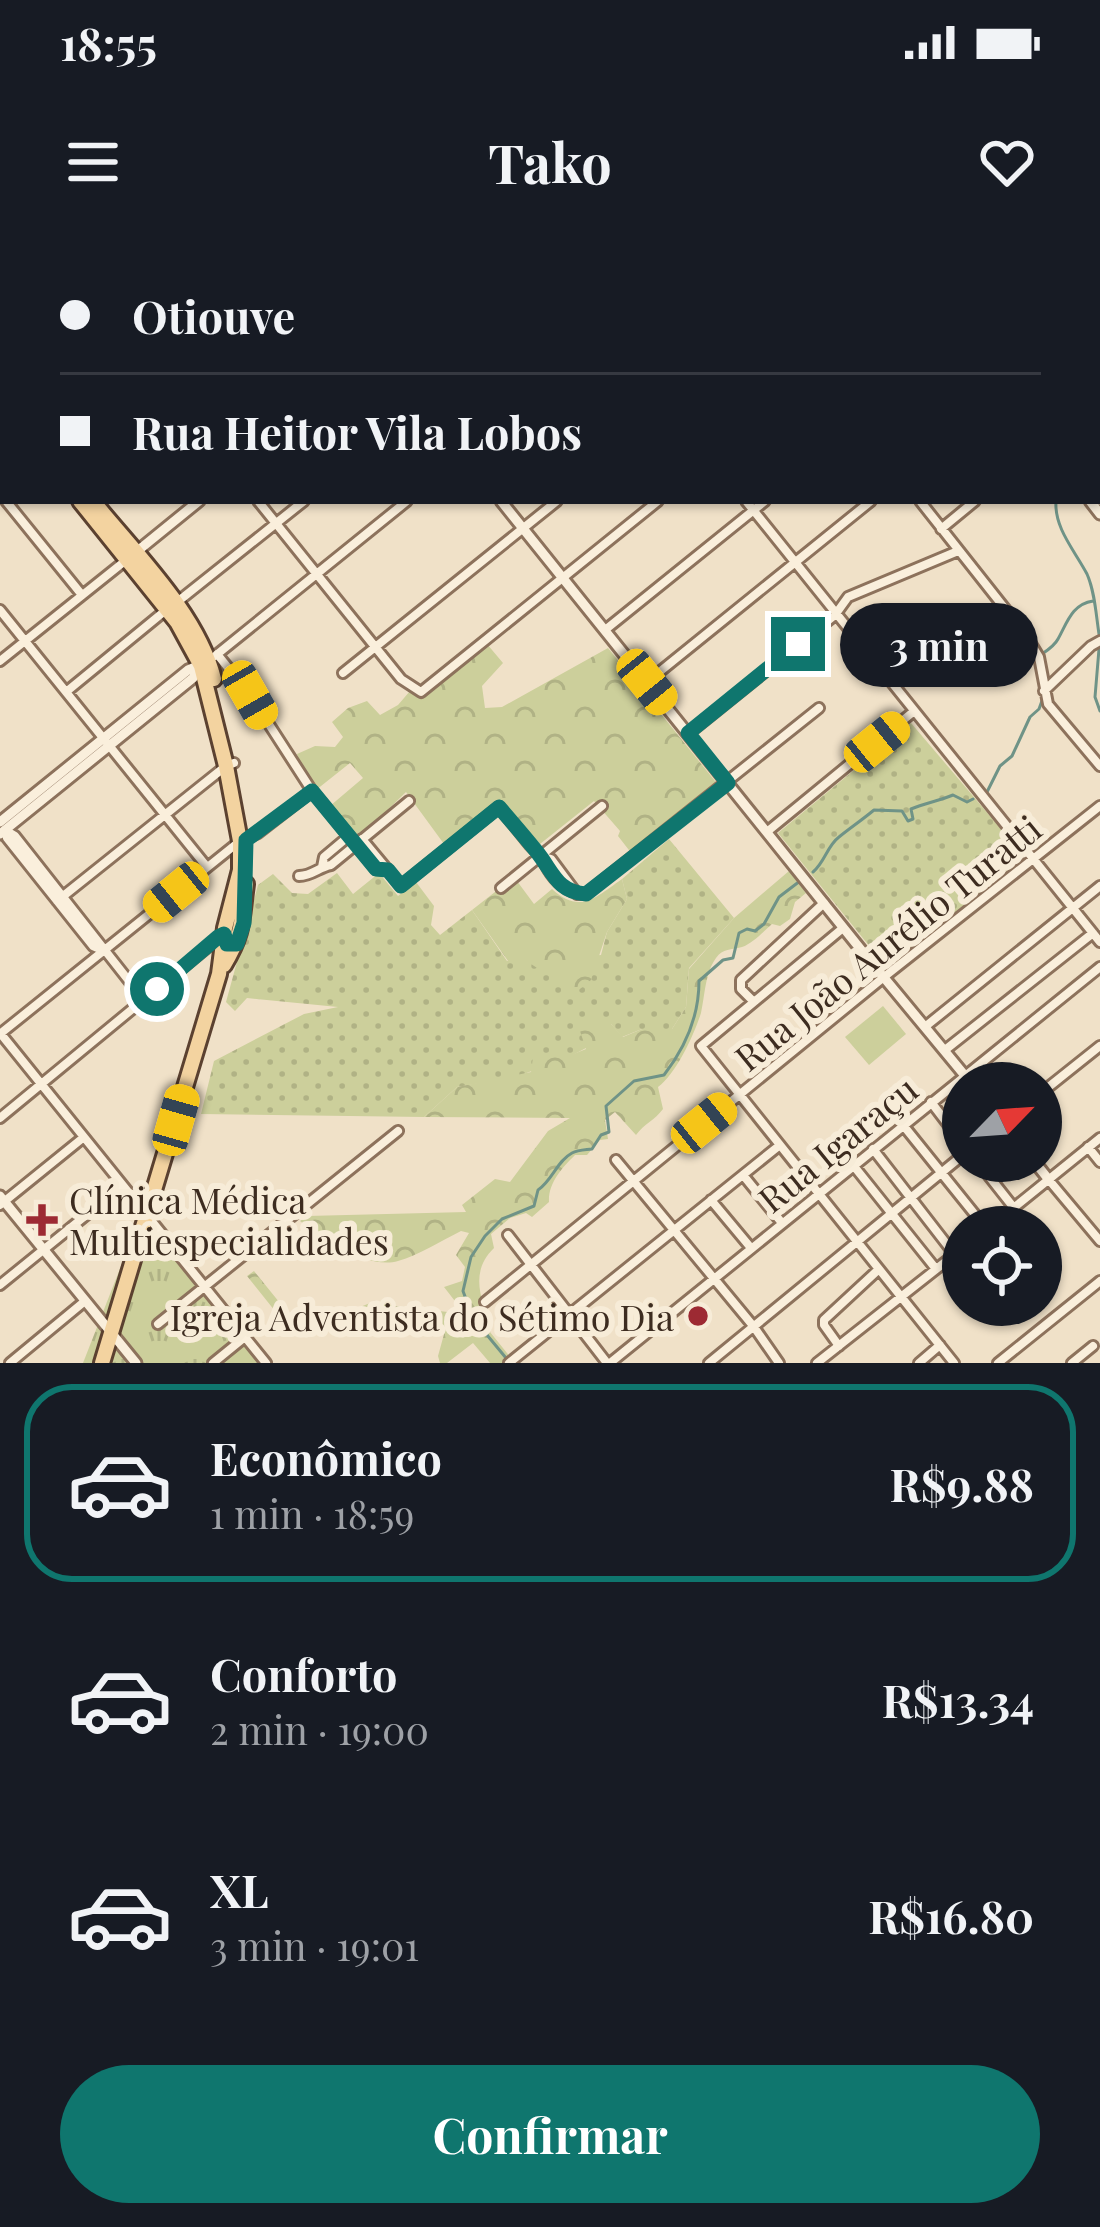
<!DOCTYPE html>
<html lang="pt">
<meta charset="utf-8">
<style>
body{margin:0;font-family:"Playfair Display",serif;background:#242831;color:#f1f3f6;height:100vh;display:flex;flex-direction:column;font-size:45px;white-space:nowrap}
*{box-sizing:border-box;margin:0}
p{font-size:39px;color:#9ea1a6}
.icon{flex:none;width:66px;height:66px;fill:none;stroke:currentColor;stroke-width:2;stroke-linecap:round;stroke-linejoin:round}
.map{position:relative;height:1123px;overflow:hidden}
.panel{display:flex;flex-direction:column;background:#171b24;flex:1}
.panel>*{flex:none}
.guide{position:absolute;left:0px;top:0px;width:1101px;height:264px;box-shadow:0 3px 9px #0004;display:grid;align-content:center;height:264px;padding:0 60px;background:#171b24}
.needle{width:78px;rotate:65deg}
.fabs{position:absolute;left:942px;top:822px;display:grid;gap:24px}
.fabs a{display:grid;place-items:center;width:120px;height:120px;border-radius:50%;background:#171b24;box-shadow:0 3px 9px #0004;font-size:60px}
.end{position:absolute;width:54px;height:54px;margin:-27px;border:15px solid #0f766e;background:#fff;box-shadow:0 0 0 6px #fff}
.from{border-radius:50%}
.bubble{position:absolute;height:84px;border-radius:42px;background:#171b24;box-shadow:0 3px 9px #0004;font-size:39px;font-weight:700;line-height:84px;text-align:center}
.car{position:absolute;width:36px;height:72px;margin:-36px -18px;border-radius:15px;box-shadow:0 0 9px 3px #0007;background:linear-gradient(#f5c518 24%,#345 0 40%,#f5c518 0 76%,#345 0 86%,#f5c518 0)}
.guide b{display:flex;align-items:center;gap:42px;height:114px;font-size:45px}
.guide b+b{border-top:3px solid #363941}
.guide i{width:30px;height:30px;background:#f1f3f6}
ul{padding:21px 0 0;list-style:none}
li{display:flex;align-items:center;gap:36px;height:198px;margin:0 24px 18px;padding:0 36px;border:6px solid transparent;border-radius:48px}
li div{flex:1}
li b{display:block;font-size:45px}
li em{font-style:normal;font-weight:700}
li.current{border-color:#0f766e}
li>.icon{width:108px;height:108px;stroke-width:1.5}
.action{display:flex;gap:24px;margin-top:auto;padding:24px 60px}
.action a{flex:1;height:138px;border-radius:72px;background:#0f766e;color:#fff;font-size:48px;font-weight:700;line-height:138px;text-align:center}
.status{display:flex;justify-content:space-between;align-items:center;height:84px;padding:0 60px;background:#171b24;direction:ltr}
.status svg{height:33px;fill:currentColor}
header{display:flex;justify-content:space-between;align-items:center;height:156px;padding:0 60px;background:#171b24;font-size:54px;font-weight:700}
.map>svg:first-child{display:block}
</style>
<div class="status"><b>18:55</b><svg viewBox="0 0 49 12"><path d="M0 12V9h3v3zM5 12V6h3v6zM10 12V3h3v9zM15 12V0h3v12zM26 1h20v11H26zM47 4h2v5h-2z"/></svg></div>
<header><svg class="icon" aria-label="menu" viewBox="0 0 24 24"><path d="M4 6h16M4 12h16M4 18h16"/></svg>Tako<svg class="icon" aria-label="heart" viewBox="0 0 24 24"><path d="M12 20l-8-8c-3-5 5-10 8-4 3-6 11-1 8 4z"/></svg></header>
<div class="map">
<svg width="1100" height="1123" viewBox="0 0 1100 1123">
<defs>
<pattern id="grass-dots" width="8" height="8" patternUnits="userSpaceOnUse" patternTransform="scale(3)"><rect width="8" height="8" fill="#cccf9b"/><path d="M2 2h.1M6 6h.1" fill="none" stroke="#b0b285" stroke-width="1.8" stroke-linecap="round"/></pattern>
<pattern id="forest-crowns" width="20" height="18" patternUnits="userSpaceOnUse" patternTransform="scale(3)"><rect width="20" height="18" fill="#cccf9b"/><path d="M2 6a3 3 0 1 1 6 0M12 15a3 3 0 1 1 6 0" fill="none" stroke="#b0b285"/></pattern>
<pattern id="park-tufts" width="24" height="20" patternUnits="userSpaceOnUse" patternTransform="scale(3)"><rect width="24" height="20" fill="#cccf9b"/><path d="M3 7l-1-3M5 7V3M7 7l1-3M15 17l-1-3M17 17v-4M19 17l1-3" fill="none" stroke="#b0b285"/></pattern>
</defs>
<rect width="100%" height="100%" fill="#f0e1c8"/>
<path fill="url(#grass-dots)" d="M 911,483 L 1024,616 L 887,728 L 778,593 Z
M 669,599 L 734,678 L 689,728 L 686,767 L 672,789 L 642,789 L 622,797 L 611,784 L 586,808 L 571,816 L 516,837 L 457,847 L 424,877 L 201,874 L 214,821 L 304,774 L 338,767 L 247,758 L 235,771 L 226,762 L 258,645 L 273,634 L 292,653 L 308,654 L 337,633 L 353,654 L 379,633 L 398,656 L 416,642 L 434,666 L 431,685 L 440,695 L 472,670 L 507,721 L 601,715 L 607,692 L 627,659 L 622,639 Z"/>
<path fill="url(#forest-crowns)" d="M 487,404 L 503,423 L 482,446 L 485,468 L 502,467 L 608,408 L 719,546 L 632,614 L 618,596 L 620,591 L 594,561 L 540,604 L 498,560 L 444,604 L 406,552 L 357,600 L 330,566 L 363,538 L 350,523 L 316,550 L 302,531 L 297,514 L 315,506 L 335,507 L 343,497 L 332,482 L 348,468 L 367,461 L 380,475 L 398,465 L 410,451 L 424,456 Z
M 789,631 L 806,653 L 795,662 L 790,679 L 780,686 L 772,684 C 763,692 753,703 742,707 C 731,710 723,708 716,718 C 705,733 705,755 701,773 C 694,795 676,834 658,847 L 663,869 C 655,880 644,884 636,895 L 615,872 L 605,880 L 608,899 L 600,900 L 587,915 L 575,915 C 562,928 548,943 549,962 L 532,977 L 526,973 L 510,978 L 491,994 L 494,1008 C 469,1032 481,1060 492,1088 L 490,1092 L 515,1123 L 490,1123 L 473,1103 L 447,1123 L 440,1123 L 438,1116 L 446,1087 L 283,1081 L 247,1036 L 254,1031 L 288,1073 L 343,1074 L 370,1063 L 465,1074 L 444,1047 L 462,1041 L 465,1027 L 456,1015 L 469,993 L 461,991 C 441,1001 419,1015 398,1021 C 369,1030 322,999 300,981 L 307,976 L 466,972 L 462,965 L 495,939 L 510,942 L 548,891 L 570,878 L 424,877 L 457,847 L 531,832 L 533,817 L 558,810 L 571,815 L 586,809 L 579,788 L 591,774 L 611,784 L 623,797 L 642,789 L 672,789 L 686,767 L 689,729 L 734,678 Z
M 514,637 L 534,664 L 552,649 C 580,675 596,657 622,639 L 627,659 L 607,692 L 591,740 L 575,753 L 528,722 L 508,721 L 472,670 Z"/>
<path fill="url(#park-tufts)" d="M 141,975 L 262,1123 L 83,1123 Z"/>
<path fill="#cccf9b" d="M 883,766 L 906,794 L 869,825 L 845,797 Z"/>
<g fill="none" stroke-linecap="round" stroke-linejoin="round">
<path stroke="#6f9387" stroke-width="3" d="M 1042,0 L 1042,3
M 1056,261 C 1054,288 1075,311 1087,334 C 1095,352 1096,375 1099,394
M 1099,409 L 1095,457 L 1100,471
M 1042,414 C 1048,410 1055,405 1058,399 C 1067,383 1072,364 1093,361
M 987,552 L 1000,526 L 1012,516 L 1030,477 L 1039,469 L 1043,458
M 813,632 C 825,622 827,606 839,597 C 850,588 862,580 874,570 L 902,571 L 908,581 L 913,579 L 911,569 C 925,563 939,561 953,555 L 967,562 L 973,559
M 506,1118 L 473,1078 L 463,1051 L 471,1017 L 485,996 L 502,979 L 534,966 L 538,950 C 552,941 557,921 572,913 C 578,910 585,910 592,909 L 601,895 L 609,892 L 606,866 L 634,841 L 664,835 C 685,808 699,776 699,741 L 723,720 L 733,718 L 739,693 L 747,689 L 755,691 L 764,684 L 779,657 L 800,641"/>
<defs>
<path id="minor" d="M 535,0 L 537,3
M 710,0 L 712,3
M 1055,0 L 1058,3
M 304,3 L 310,0
M 397,3 L 400,0
M 624,3 L 628,0
M 727,3 L 731,0
M 977,3 L 981,0
M 1085,3 L 1088,0
M 1098,50 L 1100,53
M 1098,79 L 1100,78
M 1098,162 L 1100,160
M 1098,245 L 1100,243
M 0,246 L 3,244
M 0,253 L 3,257
M 6,261 L 82,355
M 258,261 L 401,439 L 421,452 L 658,261
M 746,261 L 1100,702
M 920,261 L 1025,394 L 1039,417 L 1048,464 L 1100,526
M 941,289 L 975,261
M 176,363 L 304,261
M 0,370 L 207,627
M 605,390 L 765,261
M 217,414 L 250,455 L 312,551 L 376,629 L 388,630
M 215,416 L 407,261
M 0,421 L 125,321
M 343,433 L 557,261
M 647,442 L 871,261
M 1044,451 L 1091,406 L 1100,401
M 66,452 L 166,370
M 689,493 L 835,375 L 848,357 L 958,311
M 5,590 L 15,596 L 144,760
M 5,590 L 7,598 L 93,706 L 102,710
M 768,591 L 913,472
M 362,599 L 401,646 L 499,567 L 530,605 L 541,616 L 551,619 L 577,654
M 541,616 C 549,633 557,646 576,653
M 322,627 L 324,617 L 349,596
M 299,636 C 312,636 319,627 331,625 L 409,561
M 501,648 L 602,566
M 577,654 L 586,654 L 596,646 L 819,468
M 57,661 L 226,526 L 234,523
M 843,688 L 701,806 L 954,1123
M 754,762 L 741,749 L 741,740 L 824,663
M 926,786 L 1100,646
M 0,794 L 240,601 L 258,593 L 312,551
M 1,794 L 266,1123
M 945,810 L 1093,693
M 1041,853 L 1100,806
M 931,862 L 963,904
M 0,878 L 221,696
M 903,885 L 985,987
M 1088,907 L 1100,922
M 873,909 L 955,1015
M 616,920 L 754,1087 L 779,1123
M 977,921 L 1014,968
M 853,925 L 936,1029
M 743,935 L 782,983
M 1049,940 L 1100,1001
M 711,960 L 751,1008
M 0,965 L 84,897
M 990,987 L 1100,898
M 508,995 L 607,1123
M 0,1045 L 122,946
M 485,1062 L 884,737 L 1100,566
M 158,1084 L 398,891
M 839,1106 L 824,1085 L 824,1080 L 879,1029
M 10,1123 L 85,1061
M 213,1123 L 245,1097
M 509,1123 L 780,905
M 610,1123 L 1100,727
M 709,1123 L 963,915
M 817,1123 L 963,1008
M 919,1123 L 940,1105
M 998,1123 L 1100,1041
M 1072,1123 L 1093,1106"/>
<path id="tertiary" d="M 46,0 L 49,3
M 289,0 L 292,3
M 879,0 L 881,3
M 887,0 L 890,3
M 89,3 L 93,0
M 519,3 L 523,0
M 0,75 L 3,72
M 1098,258 L 1100,260
M 501,261 L 862,711 L 971,843
M 1090,261 L 1100,274
M 135,313 L 199,261
M 0,582 L 188,430 L 205,423
M 0,594 L 193,438 L 201,426
M 1034,921 L 1049,940
M 0,956 L 136,1123"/>
<path id="primary" d="M 0,146 L 3,150
M 0,161 L 3,165
M 80,261 L 177,382 L 201,426 L 226,526 L 240,601 L 240,630 L 225,688 L 219,734 L 102,1123
M 93,261 C 135,313 198,374 214,439
M 224,725 C 244,692 241,680 246,644"/>
</defs>
<use href="#minor" stroke="#8d725c" stroke-width="14"/>
<use href="#tertiary" stroke="#8d725c" stroke-width="15"/>
<use href="#primary" stroke="#5b4130" stroke-width="20"/>
<use href="#minor" stroke="#faefdc" stroke-width="8"/>
<use href="#tertiary" stroke="#faefdc" stroke-width="9"/>
<use href="#primary" stroke="#f3d3a0" stroke-width="14"/>
</g>
<g fill="none" stroke-linecap="round" stroke-linejoin="round">
<path stroke="#0f766e" stroke-width="15" d="M 157,749 L 218,697 L 224,694 L 227,704 L 237,704 L 244,683 L 246,600 L 312,551 L 376,629 L 388,630 L 401,646 L 499,567 C 512,582 525,597 537,612 C 553,632 557,652 586,654 L 728,543 L 688,493 L 798,404"/>
</g>
<g fill="#9d2a33" stroke="#f7ecd8" stroke-width="4.5">
<path d="M36 962h12v12h12v12h-12v12h-12v-12h-12v-12h12z"/>
<circle cx="698" cy="1076" r="12"/>
</g>
<g text-anchor="middle" dominant-baseline="central" stroke-width="12" stroke-linejoin="round" paint-order="stroke">
<g font-size="36" fill="#3d2c20" stroke="#f7ecd8">
<text transform="translate(887 702) rotate(-39)">Rua João Aurélio Turatti</text>
<text transform="translate(837 903) rotate(-39)">Rua Igaraçu</text>
</g>
<g font-size="36" fill="#3d2c20" stroke="#f7ecd8" text-anchor="start">
<text x="69" y="959">Clínica Médica<tspan x="69" dy="41">Multiespecialidades</tspan></text>
<text x="674" y="1076" text-anchor="end">Igreja Adventista do Sétimo Dia</text>
</g>
</g>
</svg>
<div class="fabs">
<a><svg class="needle" viewBox="-14 -14 28 28"><path d="M0-13l5 13h-10z" fill="#e53935"/><path d="M0 13l5-13h-10z" fill="#9ea1a6"/></svg></a>
<a><svg class="icon" aria-label="locate" viewBox="0 0 24 24"><circle cx="12" cy="12" r="6"/><path d="M12 2v4M12 18v4M2 12h4M18 12h4"/></svg></a>
</div>
<i class="end from" style="left:157px;top:749px"></i>
<i class="end" style="left:798px;top:404px"></i>
<div class="bubble" style="left:840px;top:363px;width:198px">3 min</div>
<i class="car" style="left:647px;top:442px;rotate:141deg"></i>
<i class="car" style="left:250px;top:455px;rotate:150deg"></i>
<i class="car" style="left:877px;top:502px;rotate:51deg"></i>
<i class="car" style="left:176px;top:652px;rotate:231deg"></i>
<i class="car" style="left:176px;top:880px;rotate:16deg"></i>
<i class="car" style="left:704px;top:883px;rotate:51deg"></i>
<div class="guide">
<b><i class="from"></i>Otiouve</b>
<b><i></i>Rua Heitor Vila Lobos</b>
</div>
</div>
<section class="panel">
<ul>
<li class="current"><svg class="icon" aria-label="car" viewBox="0 0 24 24"><path d="M5 17H2v-5l4-1 3-4h7l3 4 3 1v5h-3M9 17h6M6 11h13"/><circle cx="7" cy="17" r="2"/><circle cx="17" cy="17" r="2"/></svg><div><b>Econômico</b><p>1 min · 18:59</p></div><em>R$9.88</em></li>
<li><svg class="icon" aria-label="car" viewBox="0 0 24 24"><path d="M5 17H2v-5l4-1 3-4h7l3 4 3 1v5h-3M9 17h6M6 11h13"/><circle cx="7" cy="17" r="2"/><circle cx="17" cy="17" r="2"/></svg><div><b>Conforto</b><p>2 min · 19:00</p></div><em>R$13.34</em></li>
<li><svg class="icon" aria-label="car" viewBox="0 0 24 24"><path d="M5 17H2v-5l4-1 3-4h7l3 4 3 1v5h-3M9 17h6M6 11h13"/><circle cx="7" cy="17" r="2"/><circle cx="17" cy="17" r="2"/></svg><div><b>XL</b><p>3 min · 19:01</p></div><em>R$16.80</em></li>
</ul>
<div class="action"><a>Confirmar</a></div>
</section>
